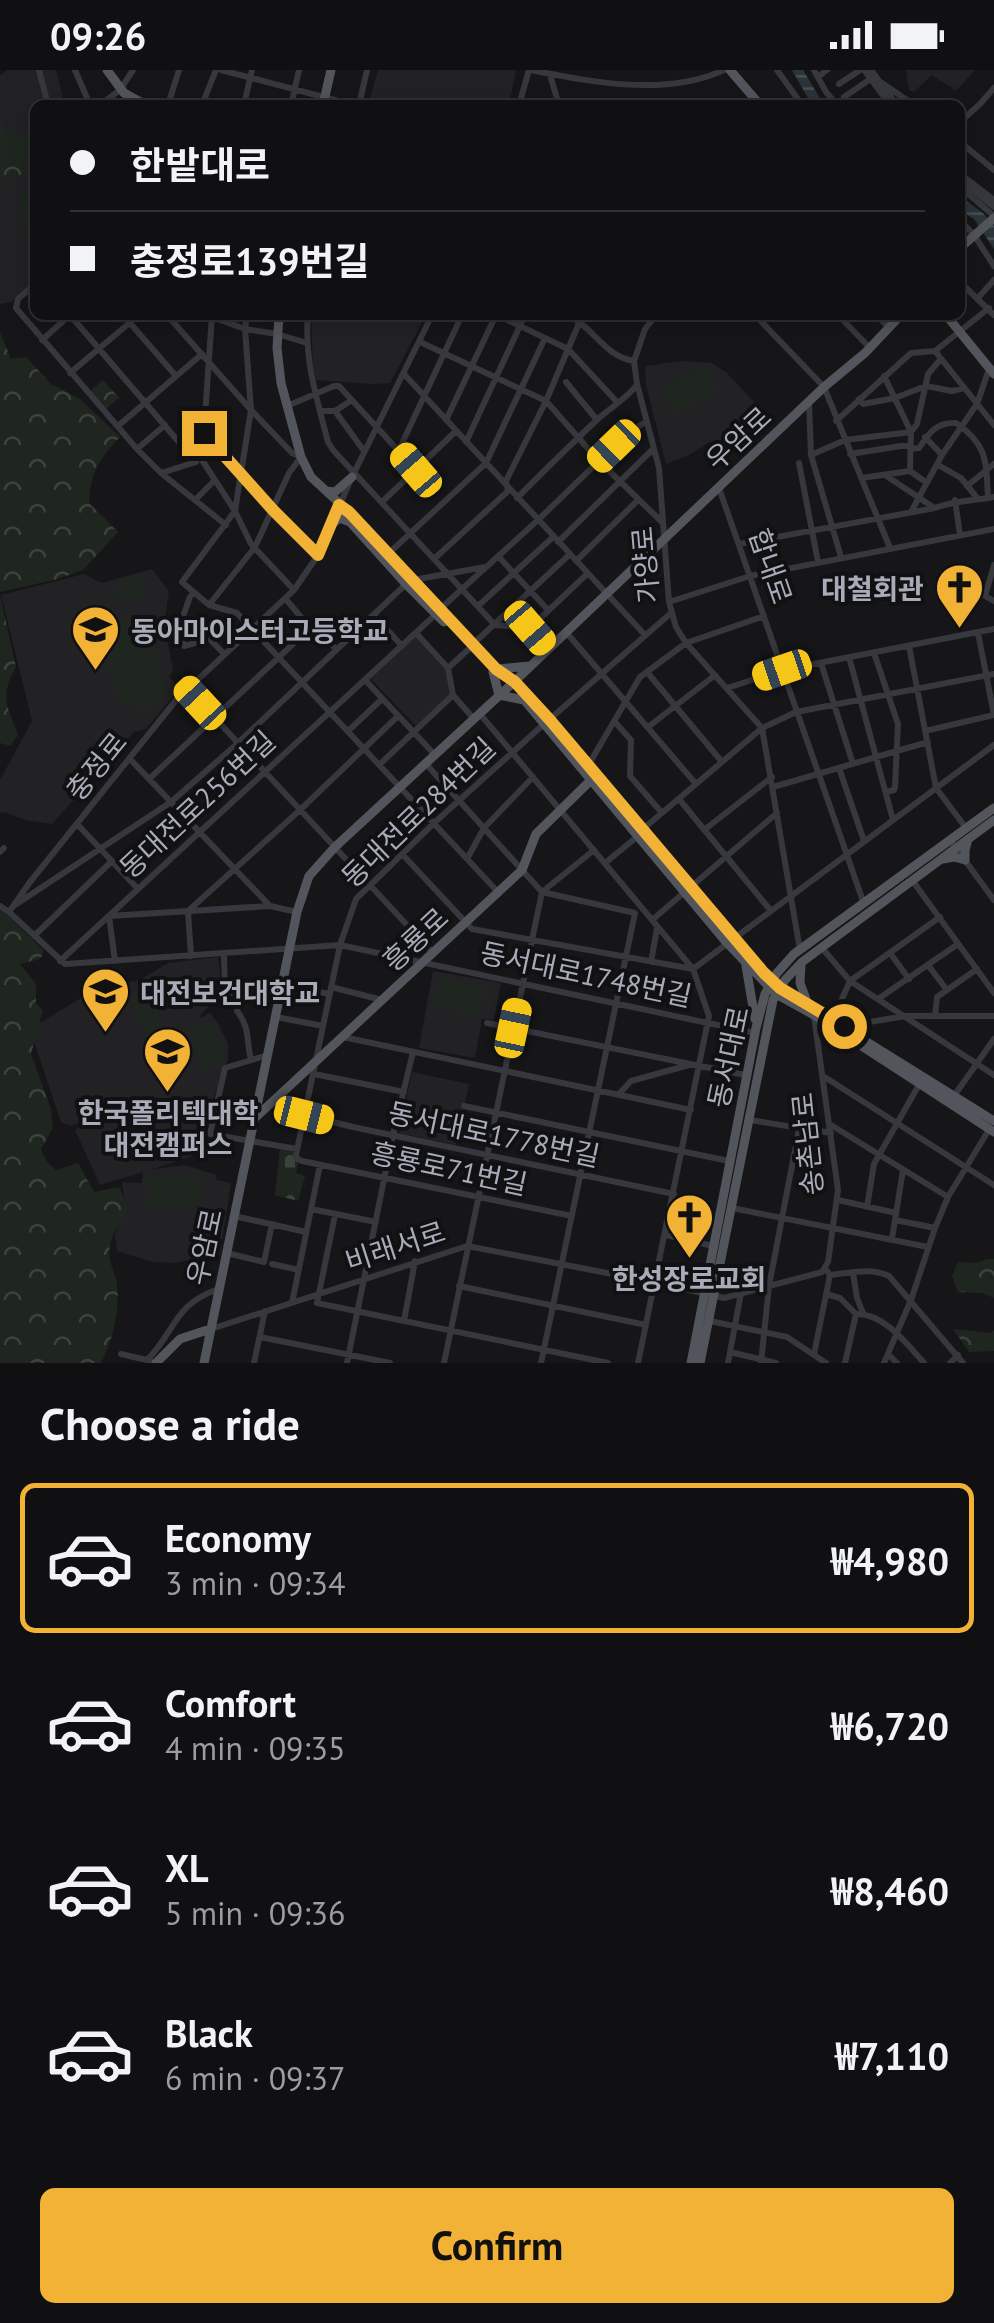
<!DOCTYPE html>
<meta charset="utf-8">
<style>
body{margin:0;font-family:"PT Sans","Noto Sans KR",sans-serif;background:#1e1e20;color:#f1f3f6;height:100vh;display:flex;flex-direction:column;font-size:38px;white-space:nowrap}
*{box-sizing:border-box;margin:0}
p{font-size:32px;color:#9c9d9f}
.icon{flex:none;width:55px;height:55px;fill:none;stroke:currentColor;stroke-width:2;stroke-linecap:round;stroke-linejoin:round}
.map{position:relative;height:1293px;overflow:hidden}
.sheet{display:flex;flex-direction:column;background:#101012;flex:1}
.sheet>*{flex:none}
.hud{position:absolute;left:30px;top:30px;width:935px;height:220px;border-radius:15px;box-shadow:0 5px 25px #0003,0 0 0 2px #303032;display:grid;align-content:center;height:220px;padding:0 40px;background:#101012}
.end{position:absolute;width:45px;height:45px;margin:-22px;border:12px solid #f1b235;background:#111;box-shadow:0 0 0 5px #111}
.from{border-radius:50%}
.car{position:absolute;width:30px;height:60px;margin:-30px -15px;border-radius:12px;box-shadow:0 0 8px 2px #0007;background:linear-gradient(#f5c518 24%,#345 0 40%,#f5c518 0 76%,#345 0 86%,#f5c518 0)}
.hud b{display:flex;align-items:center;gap:35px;height:95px;font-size:38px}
.hud b+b{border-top:2px solid #303032}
.hud i{width:25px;height:25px;background:#f1f3f6}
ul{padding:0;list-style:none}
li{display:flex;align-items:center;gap:30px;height:150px;margin:0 20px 15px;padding:0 20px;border:5px solid transparent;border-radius:15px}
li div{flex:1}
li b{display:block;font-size:38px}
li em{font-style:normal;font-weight:700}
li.active{border-color:#f1b235}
li>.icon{width:90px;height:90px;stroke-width:1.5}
h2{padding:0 40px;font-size:45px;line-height:120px}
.primary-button{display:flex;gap:20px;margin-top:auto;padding:20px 40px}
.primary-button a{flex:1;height:115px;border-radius:15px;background:#f1b235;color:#111;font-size:40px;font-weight:700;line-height:115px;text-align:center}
.status{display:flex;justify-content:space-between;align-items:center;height:70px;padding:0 50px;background:#101012;direction:ltr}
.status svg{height:28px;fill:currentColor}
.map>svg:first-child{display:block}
</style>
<div class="status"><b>09:26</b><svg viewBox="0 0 49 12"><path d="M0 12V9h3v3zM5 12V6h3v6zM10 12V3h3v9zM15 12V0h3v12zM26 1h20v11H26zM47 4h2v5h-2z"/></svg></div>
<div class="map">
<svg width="994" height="1293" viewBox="0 0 994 1293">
<defs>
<pattern id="forest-crowns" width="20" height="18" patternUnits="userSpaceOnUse" patternTransform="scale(2.5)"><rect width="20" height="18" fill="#1e261f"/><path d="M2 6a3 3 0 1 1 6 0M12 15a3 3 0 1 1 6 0" fill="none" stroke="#3c433d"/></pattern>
<pattern id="cemetery-stones" width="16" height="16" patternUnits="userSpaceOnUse" patternTransform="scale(2.5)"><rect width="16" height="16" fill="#1e261f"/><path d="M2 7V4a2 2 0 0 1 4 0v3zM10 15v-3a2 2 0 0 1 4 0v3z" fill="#3c433d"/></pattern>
<pattern id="water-rules" width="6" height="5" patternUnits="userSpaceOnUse" patternTransform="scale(2.5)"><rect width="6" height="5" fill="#2c343b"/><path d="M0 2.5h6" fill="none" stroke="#484f55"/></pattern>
</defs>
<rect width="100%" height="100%" fill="#161618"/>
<path fill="#222225" d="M 8,0 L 56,0 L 65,35 L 35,35 L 35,212 L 11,232 L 0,234 L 0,5 Z
M 378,0 L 515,0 L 516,1 L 509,35 L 368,35 Z
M 906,0 L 975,0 L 956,21 L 932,5 L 914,22 L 909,20 Z
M 311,245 L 426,245 L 390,313 L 373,314 L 316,310 L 313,295 Z
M 682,291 L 712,293 L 727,303 L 754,332 L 760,356 L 713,378 L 709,372 L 689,385 L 666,394 L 646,315 L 645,296 Z
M 152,499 L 169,521 L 164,555 L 173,599 L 170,607 L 179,619 L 146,659 L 134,662 L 52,754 L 25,750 L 5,742 L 0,743 L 0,710 L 32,651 L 1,525 L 84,504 L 102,513 Z
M 415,566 L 446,600 L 451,624 L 416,656 L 370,608 Z
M 218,887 L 222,919 L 198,949 L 210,943 L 218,953 L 228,974 L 228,989 L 192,1086 L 150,1100 L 185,1095 L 216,1105 L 216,1110 L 231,1113 L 220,1185 L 174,1193 L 153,1192 L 117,1181 L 115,1163 L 122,1146 L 126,1142 L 122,1112 L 142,1113 L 143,1102 L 100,1115 L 75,1060 L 100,1044 L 101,1037 L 98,1043 L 71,1056 L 61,1052 L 30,959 L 94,920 L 140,910 L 168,893 Z
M 433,901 L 501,913 L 494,950 L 482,949 L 475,988 L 419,978 Z
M 412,1002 L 469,1014 L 456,1075 L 399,1063 Z"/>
<path fill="url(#forest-crowns)" d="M 0,49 L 4,61 L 35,69 L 35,103 L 0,110 Z
M 0,262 L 11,289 L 26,287 L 51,314 L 80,329 L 120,367 C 100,388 90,403 89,433 L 118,462 L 83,500 L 58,509 L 0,522 Z
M 103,310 L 119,328 L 106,339 L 90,321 Z
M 0,525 L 16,597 C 0,625 6,635 18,664 L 11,676 L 0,673 Z
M 0,838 L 44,881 L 40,889 L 20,894 L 36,914 L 36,934 L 43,940 L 31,984 L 51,1039 L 53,1058 L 41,1079 L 47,1092 L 56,1100 L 78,1093 L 94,1122 L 119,1117 L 129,1140 C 118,1154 106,1171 110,1191 C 112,1199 116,1206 117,1214 C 120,1240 113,1270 101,1293 L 0,1293 Z
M 987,1189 L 994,1189 L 994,1228 L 982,1223 L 958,1222 L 952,1206 L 958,1192 L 977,1193 Z
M 953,1259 L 992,1263 L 994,1260 L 994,1281 L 969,1282 Z"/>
<path fill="url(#cemetery-stones)" d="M 280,1079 L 294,1082 L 295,1091 L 298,1093 L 296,1103 L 305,1106 L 298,1131 L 275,1125 Z"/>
<path fill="#1e261f" d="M 35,123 L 35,182 L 31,182 L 18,126 Z
M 705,297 L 717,321 L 674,344 L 662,319 Z
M 140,506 L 145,524 L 120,531 L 115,513 Z
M 127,547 C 134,548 136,547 143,552 C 155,562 166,610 163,625 L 149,638 C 139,639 129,632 120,635 L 96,558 Z
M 440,907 L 485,916 L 478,945 L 433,936 Z
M 147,920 L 164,955 L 147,963 L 130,928 Z
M 212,952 L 225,990 L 203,999 L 188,960 Z
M 201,1104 L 201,1135 L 149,1137 L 149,1106 Z"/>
<path fill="url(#water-rules)" d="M 792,0 L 803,0 L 824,35 L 812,35 Z
M 960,126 L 983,143 L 994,156 L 994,179 L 974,149 L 960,140 Z"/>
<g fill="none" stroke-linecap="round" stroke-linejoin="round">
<path stroke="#37383d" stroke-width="6" d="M 39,0 L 48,35
M 75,0 L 90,35
M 221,0 L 354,35
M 531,0 C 591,12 666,27 724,0
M 777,0 L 802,35
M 814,0 L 826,22 L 837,35
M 864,0 L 890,35
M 871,0 L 897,35
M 550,5 L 559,35
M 818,7 L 827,0
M 882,13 L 914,35
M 839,14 L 860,0
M 844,27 L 869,10
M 100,35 L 120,20 L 133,0
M 168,35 L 179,0
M 202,35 L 216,0
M 244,35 L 252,0
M 291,35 L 299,0
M 359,35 L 367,0
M 519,35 L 529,0
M 960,52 L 980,34 L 994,18
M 960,72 L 994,100
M 960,104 L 994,130
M 960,110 L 994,137
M 960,117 L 994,146
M 960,150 L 974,165 L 994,196
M 960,212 L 994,245
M 35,214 L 18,229 L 16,238 L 137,379 L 161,403 L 226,455
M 977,229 L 994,210
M 70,245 L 196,392
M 123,245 L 176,306
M 167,245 L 251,340 L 292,383 L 301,387 L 289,403 L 255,477 L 209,535
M 212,245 L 202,390 L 235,441 L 251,474 L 294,520
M 247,245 L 245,259 L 251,340 L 235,441 L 182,512 L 209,535 L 237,543 L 498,822
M 308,245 C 304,290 317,329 328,372 L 333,380 L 495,555 L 530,558 L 549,579
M 432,245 L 352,407 L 318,485 L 294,520 L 177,629 L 30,812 L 9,842 L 65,894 L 340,875 L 755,963
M 497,245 L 568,279 L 617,332
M 566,245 C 595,257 603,286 634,291
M 656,245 L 645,259 L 634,291 L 637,314 L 659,398 L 669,532 L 676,557 L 686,573 L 762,658 L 800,880
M 755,245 L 824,317 L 890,478
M 838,245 L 870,278
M 876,245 L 889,258
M 212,247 L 245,259 L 277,264 L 307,273
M 42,270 L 70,245
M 420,272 L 546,331 L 599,391 L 663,453
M 935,281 L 994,355
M 70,303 L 139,245
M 404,304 L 645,565
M 884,306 L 911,362
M 566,312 L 597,350
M 859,329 L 863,334 L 895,328 L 926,316 L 952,321 L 964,318
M 809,333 L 811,385 L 841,487
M 287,336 L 334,316 L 339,316 L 416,400
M 320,341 L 335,341 L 352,330
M 335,341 L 364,381
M 446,350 L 496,245
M 836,351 L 911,283 L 935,281 L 989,238
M 118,356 L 202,284
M 205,364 C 243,404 279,446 318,485
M 925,367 L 942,385
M 466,372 L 525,245
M 137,379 L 165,355
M 399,380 L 462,245
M 850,384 L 901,376 L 909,376 L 910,379 L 919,378 C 929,363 936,352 956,353 C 988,375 986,391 988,428
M 811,385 L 845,370 L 911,362
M 799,393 L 818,492
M 938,395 L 961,408 L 978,429
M 910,401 L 911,362 L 917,354 L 928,304 L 940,290
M 161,403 L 196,392
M 885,405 L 933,437
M 861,408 L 910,401 L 927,413
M 967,416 L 994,394
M 719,418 L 864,834
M 517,428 C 544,401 571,374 599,348 C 610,338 628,327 636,316
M 195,430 L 215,410
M 955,430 L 960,465
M 382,432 L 456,361
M 911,442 L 942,385 L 977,334 L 989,299
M 558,472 L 653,379
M 739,474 L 935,438 C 955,430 973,431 994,427
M 388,484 L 486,393 L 545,268
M 498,486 L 548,540
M 434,489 L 508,421 L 506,411 L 546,331 L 580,251 L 587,245
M 576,491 L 638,430
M 994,495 L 985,526 L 994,531
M 413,510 L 485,497
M 194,522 L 190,527 L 178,560 L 184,576 L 195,573 L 204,563
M 285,528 L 310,558 L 317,559 L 336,579
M 669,532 L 750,506 L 994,459
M 478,536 L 553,467
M 440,539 L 538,450 L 630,361 L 646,352
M 374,545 L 402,576
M 530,558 L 587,504
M 200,559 L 224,584
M 566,562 L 696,714
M 416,563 L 448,598
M 978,563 L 994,645
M 473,574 L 569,485
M 909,576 L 936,718 L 966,758
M 874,583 L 898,654 L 895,717 L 894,720 L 886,722
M 849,587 L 893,750
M 821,593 L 853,694
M 647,602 L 722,692
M 365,610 L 435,685
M 187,618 L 433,883
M 727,618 L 783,600 L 994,559
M 453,625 L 474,649
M 480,644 L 693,899 L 709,946 L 638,1293
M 550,649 L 671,543
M 614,651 L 631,670 L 630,706 L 662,743
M 544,654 L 434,753 L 356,829 L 340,875 L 296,1085 L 297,1089 L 302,1091 L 572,1146
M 648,657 L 714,606
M 348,661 L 382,629
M 925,661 L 994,645
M 130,689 L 270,836
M 426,694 L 542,822 L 635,843
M 589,694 L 640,607 L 686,573 L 764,546
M 379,695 L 453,625 L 448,598 L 470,578
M 839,698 L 864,771
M 149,709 L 310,558
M 773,717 L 928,672
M 679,729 L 771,841
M 77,754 L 138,819
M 643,759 L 762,658 L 796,642 L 994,604
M 704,760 L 772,707
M 950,770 L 994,830
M 0,782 L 4,778
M 402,784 L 472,859 L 693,899 L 994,675
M 467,789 L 484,758 L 533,707
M 605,793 L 638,766
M 912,810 L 994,923
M 15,835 L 171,732 L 238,673 L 406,514
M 0,836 L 9,842
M 652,850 L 777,743
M 34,866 L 112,791
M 822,878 L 850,911 L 994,1005
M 890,883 L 909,909
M 224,885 L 225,923 L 281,923
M 191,886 L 188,841 L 300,740 L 398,646
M 60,891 L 436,544
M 115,891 L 109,846 L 270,836 L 297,842
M 651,892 L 657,858
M 928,895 L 947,920
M 282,916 L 330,924
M 331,917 L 382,930
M 240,925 L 237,941 C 251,959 246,972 251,989
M 878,929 L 958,874
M 935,946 L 937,927 L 977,899
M 276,947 L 323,956
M 833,949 L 850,911 L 940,847
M 487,953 L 745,1005
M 844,956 L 906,946 L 994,946
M 343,967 L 691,1040
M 268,985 L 225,998 L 210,1064 L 297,1079
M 314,1004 L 404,1022
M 823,1006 L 994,1115
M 619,1024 L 631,1011 L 689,995
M 954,1026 L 994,969
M 464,1036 L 729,1091
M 305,1045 L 353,1057 L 674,1124
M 750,1050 L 831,1063
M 831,1055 L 948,1127
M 838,1130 L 896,1143
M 867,1137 L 874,1094 L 920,1013
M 732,1138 L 928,1177
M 311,1139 L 376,1152
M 335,1145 L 317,1233 L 608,1293
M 234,1146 L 306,1162
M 895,1150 L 935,1158
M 666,1165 L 713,1176
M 892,1169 L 903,1100
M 227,1183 L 264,1192 L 272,1154
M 272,1194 L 299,1200
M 825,1198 L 830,1205 C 851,1203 870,1197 889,1206 L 963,1293
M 853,1203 L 857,1228 L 863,1243
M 459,1216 L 646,1255
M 826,1224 L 840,1228 L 856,1244 C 884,1243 907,1274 924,1293
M 292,1233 L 320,1095
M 404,1251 L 415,1191
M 710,1251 L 787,1267 L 826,1293
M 211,1259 L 467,1176 L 654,1212 L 724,1228 L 822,1202 L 828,1192 L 838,1120 L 814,946
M 260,1267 L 390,1293
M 730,1282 L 776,1293
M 121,1284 L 151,1291
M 814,1284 L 830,1205
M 889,1285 L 897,1293
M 147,1290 C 177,1260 172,1236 218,1219
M 254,1293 L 265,1241
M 347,1293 L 393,1065 L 413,982
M 444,1293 L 542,822 L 594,780
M 541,1293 L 635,843
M 728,1293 L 741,1223
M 761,1293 L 769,1216 L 799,1059
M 845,1293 L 856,1244
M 884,1293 L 911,1230 L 935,1158 L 948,1127 L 990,1058
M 950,1293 L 958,1285"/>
<path stroke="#53555c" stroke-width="9" d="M 107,0 L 124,23 L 146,35
M 730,0 L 760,35
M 323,35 L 331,0
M 960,178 L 994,148
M 279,245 L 277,278 L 281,313 L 301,387 L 311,407 L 349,442 L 496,599 L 515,611 L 550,649 L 764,903 L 780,918 L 994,1051
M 946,245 L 994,304
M 326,421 L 335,422 L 352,407
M 347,445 L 350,452 L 406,514 L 444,552
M 332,454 L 340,448 L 350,452
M 498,599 L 530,596
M 493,602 L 499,625
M 499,625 L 524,630
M 526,632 L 727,873 L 776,924 L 814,945 L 994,1062
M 943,789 L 954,787 L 965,790 L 965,780 L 968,769
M 801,894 L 800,913 L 807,932
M 746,896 L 755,949
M 256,1047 L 522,800 L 536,764 L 591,710
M 156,1293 L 180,1269 L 210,1259
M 204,1293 L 297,842 L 309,806 L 335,777 L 515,611 L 824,317 L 865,283 L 901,245
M 691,1293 L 756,958 L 765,924 L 777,903 L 794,884 L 994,738
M 700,1293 L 773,930 L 785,910 L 802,892 L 994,750"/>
</g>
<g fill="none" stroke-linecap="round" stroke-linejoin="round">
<path stroke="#f1b235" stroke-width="12" d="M 204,363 L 273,440 L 318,485 L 339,435 L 349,442 L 496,599 L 515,612 L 550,650 L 764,903 L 780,918 L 844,956"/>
</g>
<defs>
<symbol id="church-pin" viewBox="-11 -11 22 30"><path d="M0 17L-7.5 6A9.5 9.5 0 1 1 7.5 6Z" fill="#f1b235" stroke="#111113"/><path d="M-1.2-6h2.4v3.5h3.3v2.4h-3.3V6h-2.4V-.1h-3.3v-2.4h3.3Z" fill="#111"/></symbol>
<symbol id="school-pin" viewBox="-11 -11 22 30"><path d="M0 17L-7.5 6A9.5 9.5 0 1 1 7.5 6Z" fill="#f1b235" stroke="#111113"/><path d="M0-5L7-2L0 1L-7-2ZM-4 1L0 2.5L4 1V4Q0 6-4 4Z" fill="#111"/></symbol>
<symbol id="university-pin" viewBox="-11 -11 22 30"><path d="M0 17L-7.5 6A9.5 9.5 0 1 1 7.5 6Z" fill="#f1b235" stroke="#111113"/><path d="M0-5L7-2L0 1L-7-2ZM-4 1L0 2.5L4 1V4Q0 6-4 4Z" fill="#111"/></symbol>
</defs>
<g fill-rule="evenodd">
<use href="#church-pin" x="932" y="490" width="55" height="75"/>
<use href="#school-pin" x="68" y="532" width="55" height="75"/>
<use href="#university-pin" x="78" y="894" width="55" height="75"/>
<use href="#school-pin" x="140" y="954" width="55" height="75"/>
<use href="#church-pin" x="662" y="1120" width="55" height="75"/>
</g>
<g text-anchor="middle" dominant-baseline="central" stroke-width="8" stroke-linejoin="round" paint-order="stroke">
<g font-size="28" fill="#a8acb8" stroke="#111113">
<text transform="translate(738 368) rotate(-43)">우암로</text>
<text transform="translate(645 495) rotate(-95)">가양로</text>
<text transform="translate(771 496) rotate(71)">합내로</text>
<text transform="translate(96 696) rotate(-51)">충정로</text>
<text transform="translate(197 734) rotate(-43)">동대전로256번길</text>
<text transform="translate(418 742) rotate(-44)">동대전로284번길</text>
<text transform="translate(415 869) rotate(-43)">흥룡로</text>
<text transform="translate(586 904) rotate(12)">동서대로1748번길</text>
<text transform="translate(728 987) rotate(-78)">동서대로</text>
<text transform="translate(494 1064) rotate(12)">동서대로1778번길</text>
<text transform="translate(807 1074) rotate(-96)">송촌남로</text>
<text transform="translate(449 1098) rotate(12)">흥룡로71번길</text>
<text transform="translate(395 1176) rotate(-18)">비래서로</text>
<text transform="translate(204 1177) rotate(-78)">우암로</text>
</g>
<g font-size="28" font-weight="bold" fill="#a8acb8" stroke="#111113" text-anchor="start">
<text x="924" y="518" text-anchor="end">대철회관</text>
<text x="131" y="560">동아마이스터고등학교</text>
<text x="140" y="922">대전보건대학교</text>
<text x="168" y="1042" text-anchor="middle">한국폴리텍대학<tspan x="168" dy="32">대전캠퍼스</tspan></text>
<text x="689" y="1208" text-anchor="middle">한성장로교회</text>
</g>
</g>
</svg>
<i class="end from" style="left:844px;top:956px"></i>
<i class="end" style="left:204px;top:363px"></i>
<i class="car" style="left:614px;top:376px;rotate:226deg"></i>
<i class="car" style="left:416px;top:400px;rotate:319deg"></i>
<i class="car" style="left:530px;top:558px;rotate:139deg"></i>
<i class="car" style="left:782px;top:600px;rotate:251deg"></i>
<i class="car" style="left:200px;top:633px;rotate:317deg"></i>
<i class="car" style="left:513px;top:958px;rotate:12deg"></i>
<i class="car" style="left:304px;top:1045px;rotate:104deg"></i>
<div class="hud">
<b><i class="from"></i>한밭대로</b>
<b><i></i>충정로139번길</b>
</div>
</div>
<section class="sheet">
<h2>Choose a ride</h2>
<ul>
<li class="active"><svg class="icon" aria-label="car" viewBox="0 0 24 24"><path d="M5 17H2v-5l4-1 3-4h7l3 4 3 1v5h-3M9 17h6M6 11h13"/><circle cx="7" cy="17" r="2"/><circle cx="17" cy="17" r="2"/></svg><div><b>Economy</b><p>3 min · 09:34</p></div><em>₩4,980</em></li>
<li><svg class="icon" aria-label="car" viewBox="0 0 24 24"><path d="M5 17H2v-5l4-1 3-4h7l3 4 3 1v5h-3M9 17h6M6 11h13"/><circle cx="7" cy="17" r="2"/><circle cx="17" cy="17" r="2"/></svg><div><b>Comfort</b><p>4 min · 09:35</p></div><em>₩6,720</em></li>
<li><svg class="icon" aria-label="car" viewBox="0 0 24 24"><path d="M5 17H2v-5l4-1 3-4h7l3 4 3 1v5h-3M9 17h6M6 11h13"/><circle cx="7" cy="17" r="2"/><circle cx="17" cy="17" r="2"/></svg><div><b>XL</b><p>5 min · 09:36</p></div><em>₩8,460</em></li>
<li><svg class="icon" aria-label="car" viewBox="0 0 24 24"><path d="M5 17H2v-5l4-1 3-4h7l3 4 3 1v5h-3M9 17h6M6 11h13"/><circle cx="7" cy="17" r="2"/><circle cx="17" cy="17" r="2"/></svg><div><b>Black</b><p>6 min · 09:37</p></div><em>₩7,110</em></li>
</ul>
<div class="primary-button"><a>Confirm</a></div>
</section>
